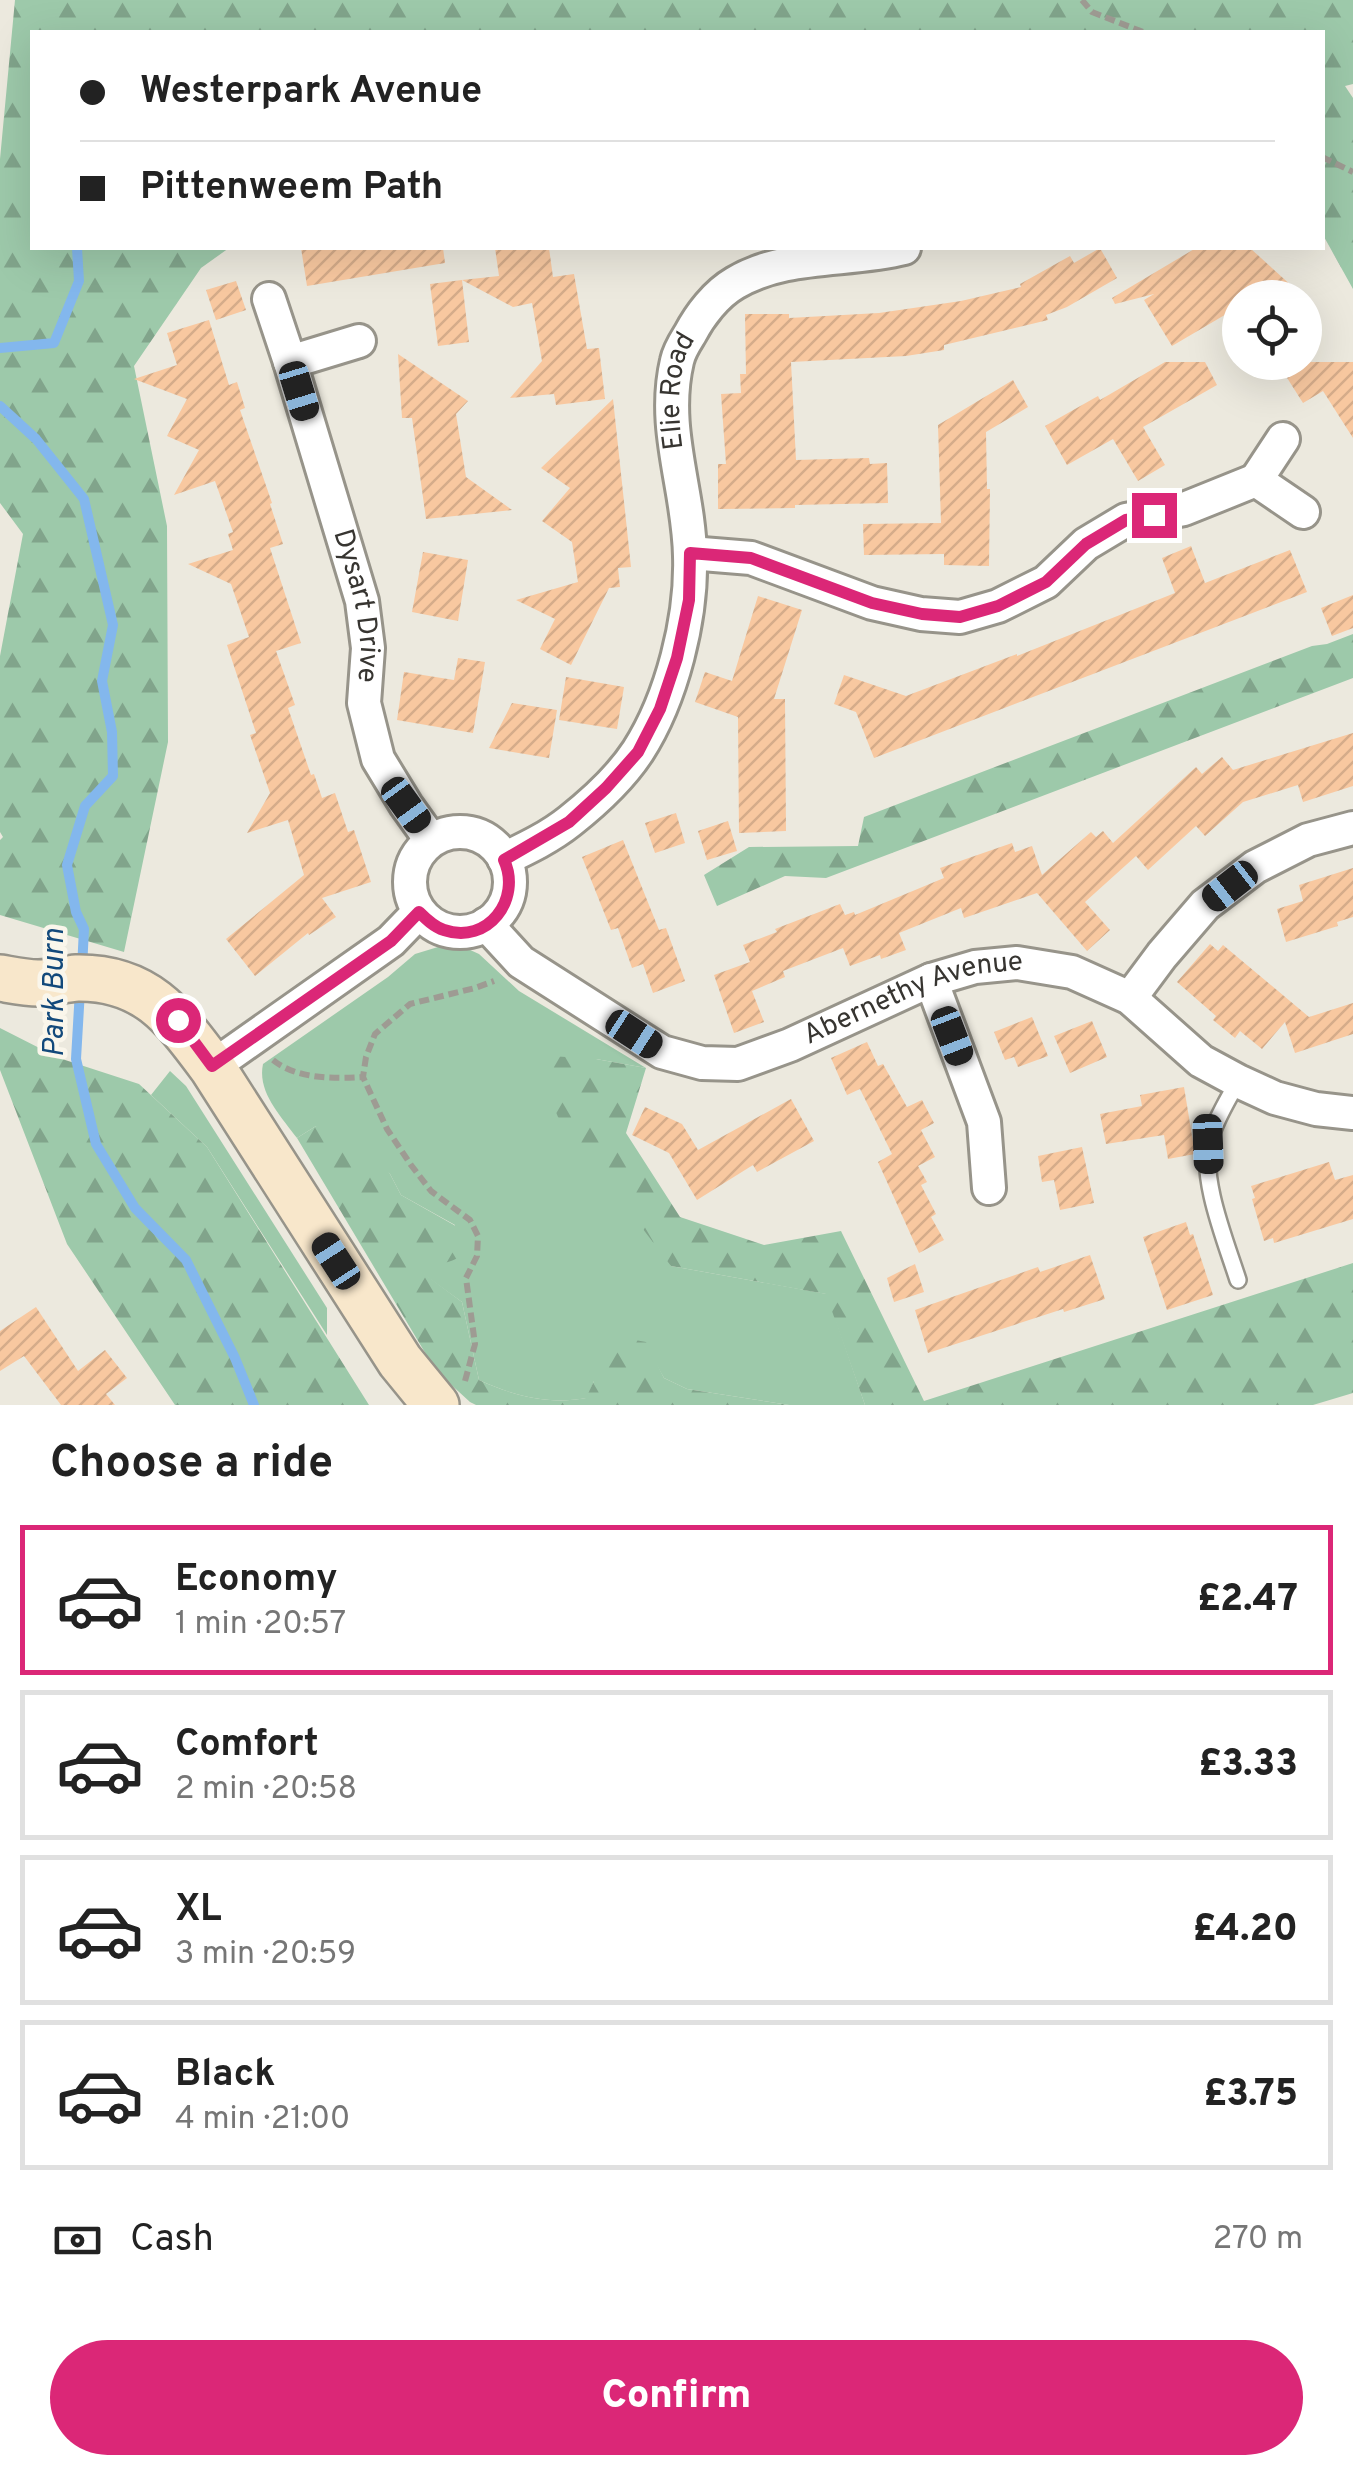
<!DOCTYPE html>
<meta charset="utf-8">
<style>
body{margin:0;font-family:Overpass,sans-serif;background:#f2f2f2;color:#222;height:100vh;display:flex;flex-direction:column;font-size:38px;white-space:nowrap}
*{box-sizing:border-box;margin:0}
p{font-size:32px;color:#767676}
.icon{flex:none;width:55px;height:55px;fill:none;stroke:currentColor;stroke-width:2;stroke-linecap:round;stroke-linejoin:round}
.map{position:relative;height:1405px;overflow:hidden}
.sheet{display:flex;flex-direction:column;background:#fff;flex:1}
.sheet>*{flex:none}
.guide{position:absolute;left:30px;top:30px;width:1295px;height:220px;border-radius:0px;box-shadow:0 10px 40px #0002;display:grid;align-content:center;height:220px;padding:0 50px;background:#fff}
.tools{position:absolute;left:1222px;top:280px;display:grid;gap:20px}
.tools a{display:grid;place-items:center;width:100px;height:100px;border-radius:50%;background:#fff;box-shadow:0 10px 40px #0002;font-size:50px}
.end{position:absolute;width:45px;height:45px;margin:-22px;border:12px solid #db2777;background:#fff;box-shadow:0 0 0 5px #fff}
.from{border-radius:50%}
.car{position:absolute;width:30px;height:60px;margin:-30px -15px;border-radius:12px;box-shadow:0 0 8px 2px #0007;background:linear-gradient(#222 24%,#8ab4d8 0 40%,#222 0 76%,#8ab4d8 0 86%,#222 0)}
.guide b{display:flex;align-items:center;gap:35px;height:95px;font-size:38px}
.guide b+b{border-top:2px solid #e0e0e0}
.guide i{width:25px;height:25px;background:#222}
ul{padding:0;list-style:none}
li{display:flex;align-items:center;gap:30px;height:150px;margin:0 20px 15px;padding:0 30px;border:5px solid #e0e0e0;border-radius:0px}
li div{flex:1}
li b{display:block;font-size:38px}
li em{font-style:normal;font-weight:800}
li.active{border-color:#db2777}
li>.icon{width:90px;height:90px;stroke-width:1.5}
h2{padding:0 50px;font-size:45px;line-height:120px}
.pay{display:flex;align-items:center;gap:25px;height:110px;padding:0 50px;font-size:38px}
.pay p{margin-inline-start:auto}
.primary-button{display:flex;gap:20px;margin-top:auto;padding:20px 50px}
.primary-button a{flex:1;height:115px;border-radius:60px;background:#db2777;color:#fff;font-size:40px;font-weight:800;line-height:115px;text-align:center}
.map>svg:first-child{display:block}
</style>
<div class="map">
<svg width="1353" height="1405" viewBox="0 0 1353 1405">
<defs>
<pattern id="forest-firs" width="22" height="20" patternUnits="userSpaceOnUse" patternTransform="scale(2.5)"><rect width="22" height="20" fill="#9dc9aa"/><path d="M5 1l3.5 6h-7zM16 11l3.5 6h-7z" fill="#81a48b"/></pattern>
<pattern id="building-hatch" width="6" height="6" patternUnits="userSpaceOnUse" patternTransform="scale(2.5)"><rect width="6" height="6" fill="#f8c8a0"/><path d="M-1 1l2-2M0 6l6-6M5 7l2-2" fill="none" stroke="#d5ac8a"/></pattern>
</defs>
<rect width="100%" height="100%" fill="#ece9de"/>
<path fill="#9dc9aa" d="M 457,944 L 479,954 L 519,991 L 646,1068 L 596,1059 L 671,1266 L 827,1294 L 865,1405 L 789,1405 L 687,1389 L 664,1378 L 655,1362 L 594,1381 L 587,1398 C 548,1405 514,1396 479,1380 L 462,1302 L 419,1271 L 419,1258 L 455,1225 L 401,1195 L 390,1174 L 316,1126 L 297,1138 C 281,1116 257,1092 263,1064 L 388,977 L 415,954 L 438,947 Z
M 170,1071 L 186,1086 L 327,1308 L 327,1335 L 207,1147 L 151,1095 Z"/>
<path fill="url(#forest-firs)" d="M 15,0 L 1353,0 L 1353,84 L 1345,86 L 1353,98 L 1353,289 L 1323,235 L 1322,32 L 32,32 L 32,248 L 229,248 L 201,268 L 134,366 L 167,526 L 168,742 L 124,952 L 0,915 L 0,840 L 3,837 L 0,832 L 0,656 L 23,534 L 0,503 L 0,159 Z
M 1353,634 L 1353,678 L 826,878 L 785,876 L 717,906 L 704,875 L 749,847 L 858,846 L 864,817 L 1312,646 L 1327,644 Z
M 0,1028 L 59,1058 L 139,1084 L 207,1147 L 369,1405 L 175,1405 L 67,1244 L 0,1070 Z
M 551,1056 L 596,1059 L 646,1068 L 626,1133 L 680,1217 L 764,1245 L 841,1231 L 924,1401 L 1353,1263 L 1353,1393 L 1313,1405 L 865,1405 L 826,1294 L 671,1266 L 558,1117 L 540,1074 Z
M 316,1126 L 343,1129 L 390,1174 L 401,1195 L 454,1225 L 463,1242 L 459,1257 C 445,1266 435,1263 420,1259 L 419,1270 L 462,1302 L 479,1380 C 514,1396 549,1405 586,1398 L 594,1381 L 588,1357 C 608,1336 619,1337 646,1342 L 664,1378 L 687,1389 L 789,1405 L 476,1405 L 470,1402 L 436,1371 L 297,1138 Z"/>
<g fill="none" stroke-linecap="round" stroke-linejoin="round">
<path stroke="#83b7ed" stroke-width="10" d="M 0,348 L 54,343 L 79,281 L 77,248
M 0,406 L 36,439 L 84,499 L 113,625 L 102,681 L 112,732 L 113,776 L 85,806 L 67,865 L 76,912 L 84,929 L 82,968
M 80,990 L 76,1059 L 96,1144 L 135,1208 L 186,1260 L 235,1358 L 254,1405"/>
</g>
<path fill="url(#building-hatch)" d="M 301,248 L 443,248 L 445,263 L 307,286 Z
M 495,248 L 549,248 L 553,277 L 574,274 L 587,349 L 599,348 L 605,399 L 556,405 L 554,394 L 510,398 L 542,361 L 532,303 L 513,307 L 462,280 L 499,276 Z
M 1100,248 L 1117,278 L 1067,307 L 1046,315 L 1048,320 L 944,345 L 944,350 L 906,356 L 791,362 L 796,460 L 869,458 L 870,464 L 887,463 L 888,503 L 795,505 L 795,508 L 718,509 L 718,464 L 726,464 L 721,394 L 741,393 L 740,374 L 746,374 L 745,314 L 789,314 L 789,318 L 879,313 L 961,301 L 1021,287 L 1020,284 L 1070,256 L 1074,263 Z
M 1196,248 L 1250,248 L 1305,298 L 1240,298 L 1240,306 L 1172,346 L 1144,300 L 1154,294 L 1115,304 L 1112,298 Z
M 462,280 L 469,342 L 438,346 L 430,284 Z
M 236,281 L 246,310 L 216,320 L 206,290 Z
M 209,320 L 229,385 L 237,382 L 245,408 L 240,410 L 272,503 L 270,504 L 283,544 L 270,548 L 301,643 L 276,651 L 295,705 L 288,708 L 311,775 L 314,774 L 322,798 L 335,793 L 348,832 L 354,830 L 371,882 L 322,898 L 336,917 L 309,935 L 308,933 L 255,976 L 226,939 L 304,875 L 288,820 L 247,833 L 270,793 L 250,735 L 256,733 L 227,645 L 249,637 L 231,584 L 188,564 L 233,550 L 228,534 L 233,532 L 215,481 L 174,495 L 199,450 L 167,436 L 187,399 L 134,379 L 177,365 L 167,333 Z
M 398,354 L 468,401 L 456,414 L 466,477 L 512,510 L 426,519 L 412,418 L 402,418 Z
M 1165,362 L 1205,362 L 1217,385 L 1143,427 L 1165,465 L 1138,481 L 1113,439 L 1067,465 L 1045,426 L 1098,396 L 1100,400 Z
M 1277,362 L 1353,362 L 1353,438 L 1323,391 L 1303,403 Z
M 1013,380 L 1028,407 L 986,432 L 987,489 L 990,489 L 989,566 L 944,565 L 944,554 L 864,555 L 863,524 L 941,523 L 938,425 Z
M 613,399 L 631,567 L 618,568 L 620,587 L 609,588 L 571,665 L 540,649 L 555,619 L 516,600 L 578,582 L 572,542 L 542,521 L 570,488 L 541,468 Z
M 1191,546 L 1205,583 L 1290,550 L 1307,592 L 874,758 L 856,712 L 834,704 L 844,675 L 906,696 L 1017,654 L 1017,656 L 1175,593 L 1162,558 Z
M 423,552 L 468,560 L 458,621 L 412,612 Z
M 1353,595 L 1353,628 L 1332,636 L 1321,608 Z
M 758,596 L 802,610 L 774,699 L 785,699 L 786,831 L 739,833 L 738,717 L 695,702 L 705,672 L 732,681 Z
M 458,658 L 485,662 L 473,733 L 397,720 L 404,672 L 454,680 Z
M 566,677 L 624,687 L 617,729 L 559,720 Z
M 512,703 L 557,710 L 549,758 L 489,748 Z
M 1353,733 L 1353,786 L 1303,802 L 1298,785 L 1243,802 L 1205,836 L 1196,826 L 1148,870 L 1136,856 L 1085,902 L 1110,930 L 1087,951 L 1037,893 L 964,918 L 961,908 L 899,933 L 906,950 L 881,959 L 880,955 L 850,966 L 843,948 L 783,971 L 785,977 L 752,991 L 764,1022 L 734,1033 L 714,975 L 750,962 L 743,945 L 777,932 L 775,929 L 840,904 L 845,915 L 854,912 L 855,915 L 944,878 L 940,868 L 1012,843 L 1015,852 L 1032,846 L 1042,875 L 1091,832 L 1096,837 L 1103,831 L 1113,843 L 1196,767 L 1202,774 L 1222,757 L 1233,770 Z
M 676,813 L 685,843 L 655,853 L 645,823 Z
M 728,821 L 737,851 L 707,860 L 698,831 Z
M 623,840 L 659,930 L 666,928 L 685,981 L 653,993 L 643,964 L 632,968 L 618,928 L 611,930 L 582,857 Z
M 1353,868 L 1353,917 L 1337,922 L 1338,926 L 1286,942 L 1277,909 L 1303,901 L 1299,885 Z
M 1210,944 L 1218,951 L 1223,945 L 1309,1017 L 1353,1003 L 1353,1034 L 1295,1053 L 1285,1022 L 1262,1049 L 1240,1031 L 1235,1038 L 1213,1020 L 1216,1016 L 1177,982 Z
M 1032,1017 L 1048,1056 L 1018,1067 L 1014,1057 L 1005,1060 L 994,1032 Z
M 1092,1021 L 1107,1057 L 1070,1073 L 1054,1036 Z
M 867,1042 L 878,1066 L 883,1064 L 907,1107 L 922,1100 L 934,1123 L 921,1130 L 935,1157 L 918,1166 L 927,1182 L 921,1185 L 936,1214 L 931,1217 L 944,1240 L 919,1253 L 878,1162 L 892,1154 L 860,1089 L 847,1095 L 831,1058 Z
M 1184,1087 L 1195,1154 L 1168,1159 L 1164,1135 L 1106,1144 L 1100,1114 L 1142,1106 L 1140,1095 Z
M 791,1099 L 814,1141 L 757,1172 L 753,1165 L 697,1200 L 669,1153 L 632,1135 L 645,1107 L 682,1124 L 698,1150 Z
M 1082,1147 L 1094,1203 L 1060,1210 L 1054,1180 L 1042,1182 L 1038,1156 Z
M 1329,1162 L 1335,1180 L 1353,1175 L 1353,1219 L 1274,1243 L 1273,1238 L 1264,1241 L 1252,1199 L 1255,1198 L 1251,1186 Z
M 1186,1222 L 1190,1235 L 1193,1234 L 1213,1295 L 1167,1310 L 1143,1237 Z
M 1090,1255 L 1105,1299 L 1064,1312 L 1063,1309 L 928,1353 L 915,1310 L 1038,1267 L 1040,1272 Z
M 915,1264 L 924,1292 L 894,1302 L 887,1278 Z
M 36,1307 L 78,1371 L 105,1350 L 127,1378 L 106,1394 L 115,1405 L 61,1405 L 24,1356 L 0,1371 L 0,1331 Z"/>
<g fill="none" stroke-linecap="round" stroke-linejoin="round">
<defs>
<path id="lane" d="M 1238,1280 C 1226,1242 1199,1177 1210,1139 C 1216,1118 1228,1100 1238,1081"/>
<g id="street">
<path id="s1" d="M 269,299 L 290,362 L 362,601 L 368,648 L 364,703 L 378,759 L 406,805 L 431,840"/>
<path d="M 290,362 L 359,341"/>
<path d="M 1256,480 L 1283,439"/>
<path d="M 690,553 L 751,558 L 872,603 L 921,614 L 960,617 L 998,606 L 1046,582 L 1086,544 L 1126,520 L 1184,509 L 1256,480 L 1303,512"/>
<circle cx="460" cy="882" r="50"/>
<path id="s2" d="M 504,859 C 527,848 550,837 570,821 C 594,802 621,777 638,751 C 672,698 692,618 690,556 C 689,489 661,429 677,361 C 679,351 685,342 690,334 C 700,315 716,294 735,283 C 785,253 848,262 904,248"/>
<path id="s3" d="M 486,924 L 521,962 L 662,1052 L 702,1063 L 738,1064 L 790,1045 L 931,980 L 975,967 L 1017,963 L 1072,972 L 1130,998 L 1201,1061 L 1238,1081 L 1275,1098 L 1316,1109 L 1353,1113"/>
<path d="M 931,980 L 984,1122 L 989,1188"/>
<path d="M 1130,998 L 1162,955 L 1205,905 L 1255,867 L 1308,840 L 1353,828"/>
<path d="M 212,1067 L 391,941 L 419,912"/>
</g>
<path id="secondary" d="M 0,978 C 12,980 26,983 38,983 C 51,983 64,979 77,978 C 146,977 174,1016 212,1067 L 400,1361 L 436,1405"/>
</defs>
<use href="#lane" stroke="#97948a" stroke-width="20"/>
<use href="#street" stroke="#97948a" stroke-width="38"/>
<use href="#secondary" stroke="#97948a" stroke-width="50"/>
<path stroke="#9e9b93" stroke-width="6" stroke-dasharray="10 5" stroke-linecap="butt" d="M 1082,0 L 1092,12 L 1143,32
M 1322,157 L 1353,172
M 273,1060 C 296,1079 334,1079 363,1077
M 465,1381 L 475,1344 L 466,1278 L 477,1256 L 478,1236 L 470,1220 L 431,1191 L 411,1165 L 387,1129 L 363,1077 L 366,1057 L 375,1034 L 410,1004 L 475,988 L 494,981"/>
<use href="#lane" stroke="#fff" stroke-width="15"/>
<use href="#street" stroke="#fff" stroke-width="32"/>
<use href="#secondary" stroke="#f8e7cb" stroke-width="45"/>
</g>
<g fill="none" stroke-linecap="round" stroke-linejoin="round">
<path stroke="#db2777" stroke-width="12" d="M 178,1020 L 212,1066 L 391,941 L 419,912 C 426,919 434,927 444,930 C 488,945 522,899 504,860 L 569,822 L 606,788 L 638,752 L 660,709 L 677,658 L 689,600 L 690,553 L 751,558 L 872,603 L 922,614 L 960,617 L 998,606 L 1046,582 L 1086,544 L 1126,520 L 1154,515"/>
</g>
<g text-anchor="middle" dominant-baseline="central" stroke-width="9" stroke-linejoin="round" paint-order="stroke">
<g font-size="28" fill="#373531" stroke="#faf6eb">
<text stroke="none"><textPath href="#s2" startOffset="545">Elie Road</textPath></text>
<text stroke="none"><textPath href="#s1" startOffset="320">Dysart Drive</textPath></text>
<text stroke="none"><textPath href="#s3" startOffset="485">Abernethy Avenue</textPath></text>
</g>
<g font-size="30" font-style="italic" fill="#12497b" stroke="#faf6eb">
<text transform="translate(55 993) rotate(-90)">Park Burn</text>
</g>
</g>
</svg>
<div class="tools">
<a><svg class="icon" aria-label="locate" viewBox="0 0 24 24"><circle cx="12" cy="12" r="6"/><path d="M12 2v4M12 18v4M2 12h4M18 12h4"/></svg></a>
</div>
<i class="end from" style="left:178px;top:1020px"></i>
<i class="end" style="left:1154px;top:515px"></i>
<i class="car" style="left:299px;top:391px;rotate:163deg"></i>
<i class="car" style="left:406px;top:805px;rotate:144deg"></i>
<i class="car" style="left:1230px;top:886px;rotate:232deg"></i>
<i class="car" style="left:634px;top:1034px;rotate:123deg"></i>
<i class="car" style="left:952px;top:1036px;rotate:159deg"></i>
<i class="car" style="left:1208px;top:1144px;rotate:178deg"></i>
<i class="car" style="left:336px;top:1261px;rotate:327deg"></i>
<div class="guide">
<b><i class="from"></i>Westerpark Avenue</b>
<b><i></i>Pittenweem Path</b>
</div>
</div>
<section class="sheet">
<h2>Choose a ride</h2>
<ul>
<li class="active"><svg class="icon" aria-label="car" viewBox="0 0 24 24"><path d="M5 17H2v-5l4-1 3-4h7l3 4 3 1v5h-3M9 17h6M6 11h13"/><circle cx="7" cy="17" r="2"/><circle cx="17" cy="17" r="2"/></svg><div><b>Economy</b><p>1 min · 20:57</p></div><em>£2.47</em></li>
<li><svg class="icon" aria-label="car" viewBox="0 0 24 24"><path d="M5 17H2v-5l4-1 3-4h7l3 4 3 1v5h-3M9 17h6M6 11h13"/><circle cx="7" cy="17" r="2"/><circle cx="17" cy="17" r="2"/></svg><div><b>Comfort</b><p>2 min · 20:58</p></div><em>£3.33</em></li>
<li><svg class="icon" aria-label="car" viewBox="0 0 24 24"><path d="M5 17H2v-5l4-1 3-4h7l3 4 3 1v5h-3M9 17h6M6 11h13"/><circle cx="7" cy="17" r="2"/><circle cx="17" cy="17" r="2"/></svg><div><b>XL</b><p>3 min · 20:59</p></div><em>£4.20</em></li>
<li><svg class="icon" aria-label="car" viewBox="0 0 24 24"><path d="M5 17H2v-5l4-1 3-4h7l3 4 3 1v5h-3M9 17h6M6 11h13"/><circle cx="7" cy="17" r="2"/><circle cx="17" cy="17" r="2"/></svg><div><b>Black</b><p>4 min · 21:00</p></div><em>£3.75</em></li>
</ul>
<div class="pay"><svg class="icon" aria-label="cash" viewBox="0 0 24 24"><path d="M3 7h18v10H3z"/><circle cx="12" cy="12" r="2"/></svg>Cash<p>270 m</p></div>
<div class="primary-button"><a>Confirm</a></div>
</section>
